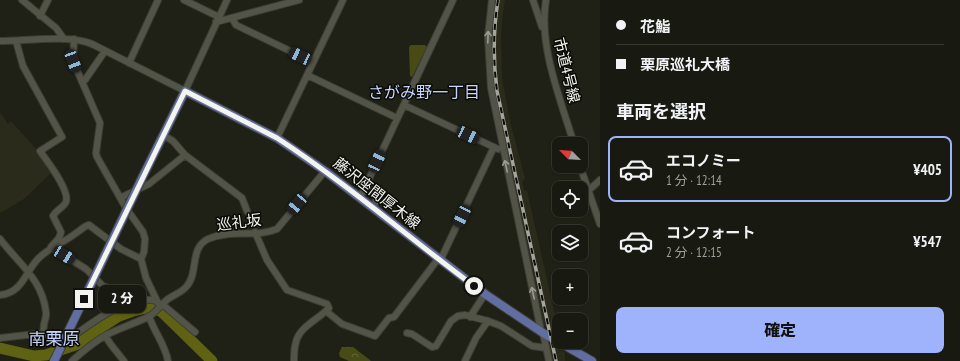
<!DOCTYPE html>
<html lang="ja">
<meta charset="utf-8">
<style>
body{margin:0;font-family:"PT Sans Narrow","Noto Sans JP",sans-serif;background:#25261e;color:#f1f3f6;height:100vh;display:flex;flex-direction:column;font-size:15px;white-space:nowrap}
*{box-sizing:border-box;margin:0}
p{font-size:13px;color:#9fa09f}
.icon{flex:none;width:22px;height:22px;fill:none;stroke:currentColor;stroke-width:2;stroke-linecap:round;stroke-linejoin:round}
.map{position:relative;flex:1;overflow:hidden}
.side{display:flex;flex-direction:column;background:#181910;width:360px}
.side>*{flex:none}
.top-card{display:grid;align-content:center;height:88px;padding:0 16px;background:#181910}
.needle{width:26px;rotate:294deg}
.controls{position:absolute;left:552px;top:137px;display:grid;gap:8px}
.controls a{display:grid;place-items:center;width:36px;height:36px;border-radius:8px;background:#181910;box-shadow:0 1px 3px #0004,0 0 0 1px #363830;font-size:20px}
.end{position:absolute;width:18px;height:18px;margin:-9px;border:5px solid #f3f4ed;background:#111;box-shadow:0 0 0 2px #111}
.from{border-radius:50%}
.bubble{position:absolute;height:28px;border-radius:8px;background:#181910;box-shadow:0 1px 3px #0004,0 0 0 1px #363830;font-size:13px;font-weight:800;line-height:28px;text-align:center}
.car{position:absolute;width:12px;height:24px;margin:-12px -6px;border-radius:5px;box-shadow:0 0 3px 1px #0007;background:linear-gradient(#222 24%,#8ab4d8 0 40%,#222 0 76%,#8ab4d8 0 86%,#222 0)}
.top-card b{display:flex;align-items:center;gap:14px;height:38px;font-size:15px}
.top-card b+b{border-top:1px solid #363830}
.top-card i{width:10px;height:10px;background:#f1f3f6}
ul{padding:0;list-style:none}
li{display:flex;align-items:center;gap:12px;height:66px;margin:0 8px 6px;padding:0 8px;border:2px solid transparent;border-radius:8px}
li div{flex:1}
li b{display:block;font-size:15px}
li em{font-style:normal;font-weight:800}
li.selected{border-color:#9fb3fd}
li>.icon{width:36px;height:36px;stroke-width:1.5}
h2{padding:0 16px;font-size:18px;line-height:48px}
.cta{display:flex;gap:8px;margin-top:auto;padding:8px 16px}
.cta a{flex:1;height:46px;border-radius:8px;background:#9fb3fd;color:#111;font-size:16px;font-weight:800;line-height:46px;text-align:center}
main{display:flex;flex:1;min-height:0}
.map>svg:first-child{display:block}
</style>
<main>
<div class="map">
<svg width="600" height="361" viewBox="0 0 600 361">
<defs>
<pattern id="forest-crowns" width="20" height="18" patternUnits="userSpaceOnUse"><rect width="20" height="18" fill="#494b17"/><path d="M2 6a3 3 0 1 1 6 0M12 15a3 3 0 1 1 6 0" fill="none" stroke="#646639"/></pattern>
</defs>
<rect width="100%" height="100%" fill="#202116"/>
<path fill="#2a2b1a" d="M 495,0 L 505,0 L 502,20 L 501,39 L 502,79 L 510,121 L 525,178 L 522,183 L 524,190 L 527,191 L 544,266 L 555,315 L 553,318 L 558,335 L 542,324 L 494,100 L 490,39 Z
M 0,112 L 8,124 L 11,121 L 36,149 L 52,172 L 24,199 L 0,213 Z
M 548,343 L 565,352 L 565,361 L 552,361 Z"/>
<path fill="#494b17" d="M 411,45 L 425,45 L 427,47 L 412,77 L 410,76 L 409,47 Z"/>
<path fill="url(#forest-crowns)" d="M 342,347 L 353,347 L 371,361 L 349,361 L 340,357 L 339,353 Z"/>
<g fill="none" stroke-linecap="round" stroke-linejoin="round">
<path stroke="#5f6113" stroke-width="11" d="M 0,348 L 34,356 L 46,355 L 78,344 L 96,331 L 119,316 L 133,311 L 151,307 L 162,312 L 212,361"/>
<defs>
<path id="minor" d="M 22,0 L 56,28 L 64,39
M 184,0 L 219,17
M 492,0 L 488,37 L 491,88 L 541,331
M 533,0 L 542,27
M 546,0 C 538,45 561,101 574,144
M 40,16 L 48,0
M 232,18 L 236,25 L 313,62
M 216,22 L 299,0
M 74,39 L 73,61 L 100,123 L 96,153 L 97,157 L 126,208 L 143,232 L 145,239 L 144,252 L 141,259
M 0,41 C 25,41 70,34 92,44 L 185,91 L 227,0
M 16,41 L 23,66 L 62,137 L 40,151 C 47,161 70,190 66,202 C 64,207 56,210 53,216 L 61,232 L 59,238 L 51,247 L 86,269 L 103,286 L 115,290 L 126,305
M 129,63 L 158,0
M 307,75 L 397,118
M 82,82 L 85,80 L 105,51
M 404,105 L 498,149
M 163,135 L 173,141 L 185,155 L 242,198 L 247,211
M 277,138 L 343,0
M 580,166 L 600,224
M 365,186 L 380,192 L 373,208
M 588,191 L 600,180
M 120,198 L 149,184 L 185,155
M 360,198 L 453,0
M 255,232 L 267,260 L 287,290 L 327,304 L 329,308 C 319,319 299,327 296,342 C 294,348 294,355 294,361
M 0,239 C 19,264 42,279 46,312 C 47,320 42,322 44,333
M 440,261 L 494,147
M 0,295 C 22,293 25,273 37,260 C 47,248 64,243 76,233 C 81,230 84,226 89,225 L 121,249 L 141,259 L 146,278 L 157,301
M 162,304 L 195,332
M 326,311 L 342,324 L 375,336 L 389,318 L 394,317 L 438,259
M 149,316 C 154,332 165,344 168,361
M 470,317 L 485,294
M 407,333 L 412,334 L 432,347 L 436,346 L 451,321 L 458,316 L 465,315 L 488,321 L 501,326 L 532,346 L 546,348
M 543,333 L 549,361
M 105,336 L 112,346 L 124,361
M 0,338 L 44,333 L 55,337 L 63,343 C 88,327 125,293 157,301 L 158,303
M 72,361 C 83,351 95,341 108,334 C 121,328 135,323 148,317 C 156,313 161,304 168,299 C 174,295 182,292 186,287 C 199,274 189,248 208,239 C 230,229 256,238 277,229 L 325,171
M 465,361 L 476,338 L 488,321"/>
<path id="major" d="M 142,178 L 185,91 L 277,138 L 325,171 L 485,294 L 543,333 L 592,361
M 54,361 L 58,353"/>
</defs>
<use href="#minor" stroke="#3d3d36" stroke-width="8"/>
<use href="#major" stroke="#3d3d36" stroke-width="10"/>
<use href="#minor" stroke="#535448" stroke-width="6"/>
<use href="#major" stroke="#616ea2" stroke-width="8"/>
<defs>
<path id="rail" d="M 498,0 C 493,31 493,60 497,91 L 556,361"/>
</defs>
<use href="#rail" stroke="#a4a59c" stroke-width="3.5"/>
<use href="#rail" stroke="#0a0a06" stroke-width="2" stroke-dasharray="6" stroke-linecap="butt"/>
<defs>
<path id="major-bridge" d="M 58,353 L 142,178"/>
</defs>
<use href="#major-bridge" stroke="#3d3d36" stroke-width="10" stroke-linecap="butt"/>
<use href="#major-bridge" stroke="#616ea2" stroke-width="8"/>
</g>
<defs><path id="oneway-shaft" d="M-6 0H5M1.5-3L5.5 0L1.5 3" fill="none" stroke-width="1.6" stroke-linecap="round" stroke-linejoin="round"/></defs>
<g stroke="#9b9c92">
<use href="#oneway-shaft" transform="translate(488 37) rotate(-88)"/>
<use href="#oneway-shaft" transform="translate(506 166) rotate(-102)"/>
<use href="#oneway-shaft" transform="translate(533 293) rotate(-102)"/>
</g>
<g fill="none" stroke-linecap="round" stroke-linejoin="round">
<path stroke="#f3f4ed" stroke-width="5" d="M 84,299 L 185,91 L 277,138 C 346,183 408,237 474,286"/>
</g>
<g text-anchor="middle" dominant-baseline="central" stroke-width="3" stroke-linejoin="round" paint-order="stroke">
<g font-size="15" fill="#f3f4ed" stroke="#0a0a06">
<text transform="translate(567 70) rotate(76)">市道4号線</text>
<text transform="translate(377 193) rotate(38)">藤沢座間厚木線</text>
<text transform="translate(239 222) rotate(-7)">巡礼坂</text>
</g>
<g font-size="16" fill="#c8d5ff" stroke="#0a0a06">
<text x="424" y="92">さがみ野一丁目</text>
</g>
<g font-size="17" fill="#c8d5ff" stroke="#0a0a06">
<text x="54" y="339">南栗原</text>
</g>
</g>
</svg>
<div class="controls">
<a><svg class="needle" viewBox="-14 -14 28 28"><path d="M0-13l5 13h-10z" fill="#e53935"/><path d="M0 13l5-13h-10z" fill="#9fa09f"/></svg></a>
<a><svg class="icon" aria-label="locate" viewBox="0 0 24 24"><circle cx="12" cy="12" r="6"/><path d="M12 2v4M12 18v4M2 12h4M18 12h4"/></svg></a>
<a><svg class="icon" aria-label="layers" viewBox="0 0 24 24"><path d="M12 4l9 5-9 5-9-5zM3 14l9 5 9-5"/></svg></a>
<a>+</a>
<a>−</a>
</div>
<i class="end from" style="left:474px;top:286px"></i>
<i class="end" style="left:84px;top:299px"></i>
<div class="bubble" style="left:98px;top:285px;width:48px">2 分</div>
<i class="car" style="left:300px;top:56px;rotate:295deg"></i>
<i class="car" style="left:73px;top:61px;rotate:159deg"></i>
<i class="car" style="left:468px;top:135px;rotate:115deg"></i>
<i class="car" style="left:377px;top:161px;rotate:25deg"></i>
<i class="car" style="left:297px;top:204px;rotate:220deg"></i>
<i class="car" style="left:462px;top:216px;rotate:206deg"></i>
<i class="car" style="left:64px;top:255px;rotate:121deg"></i>
</div>
<section class="side">
<div class="top-card">
<b><i class="from"></i>花鮨</b>
<b><i></i>栗原巡礼大橋</b>
</div>
<h2>車両を選択</h2>
<ul>
<li class="selected"><svg class="icon" aria-label="car" viewBox="0 0 24 24"><path d="M5 17H2v-5l4-1 3-4h7l3 4 3 1v5h-3M9 17h6M6 11h13"/><circle cx="7" cy="17" r="2"/><circle cx="17" cy="17" r="2"/></svg><div><b>エコノミー</b><p>1 分 · 12:14</p></div><em>¥405</em></li>
<li><svg class="icon" aria-label="car" viewBox="0 0 24 24"><path d="M5 17H2v-5l4-1 3-4h7l3 4 3 1v5h-3M9 17h6M6 11h13"/><circle cx="7" cy="17" r="2"/><circle cx="17" cy="17" r="2"/></svg><div><b>コンフォート</b><p>2 分 · 12:15</p></div><em>¥547</em></li>
</ul>
<div class="cta"><a>確定</a></div>
</section>
</main>
